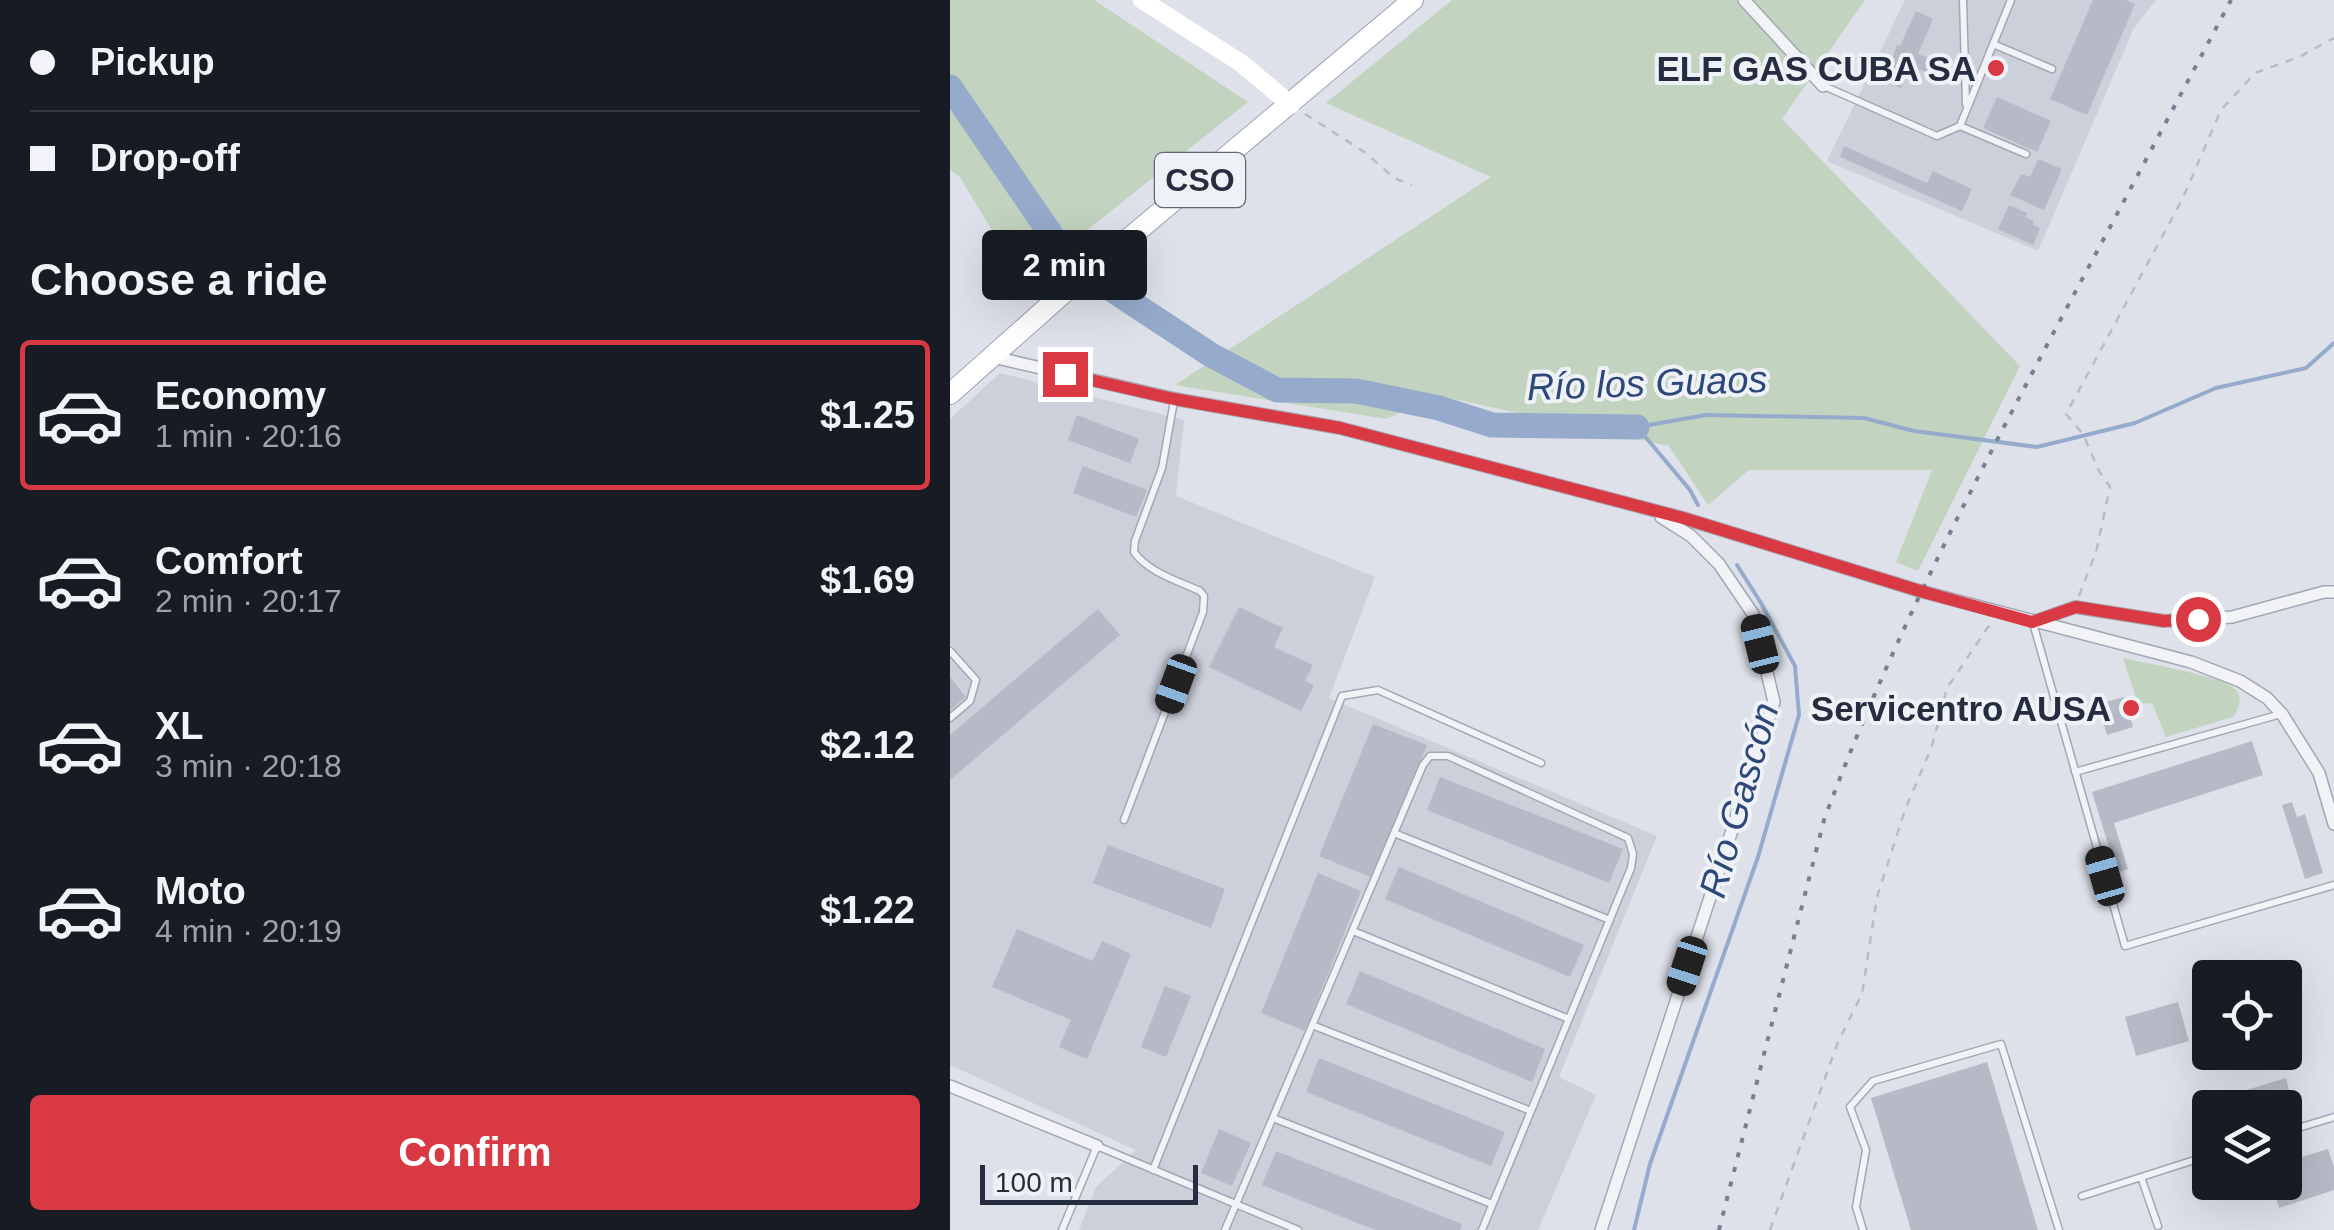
<!DOCTYPE html>
<meta charset="utf-8">
<style>
body{margin:0;font-family:Arial,sans-serif;background:#242831;color:#f1f3f6;height:100vh;display:flex;flex-direction:column;font-size:38px;white-space:nowrap}
*{box-sizing:border-box;margin:0}
p{font-size:32px;color:#9ea1a6}
.icon{flex:none;width:55px;height:55px;fill:none;stroke:currentColor;stroke-width:2;stroke-linecap:round;stroke-linejoin:round}
.map{position:relative;flex:1;overflow:hidden}
.panel{display:flex;flex-direction:column;background:#171b24;width:950px}
.panel>*{flex:none}
.hud{display:grid;align-content:center;height:220px;padding:0 30px;background:#171b24}
.controls{position:absolute;left:1242px;top:960px;display:grid;gap:20px}
.controls a{display:grid;place-items:center;width:110px;height:110px;border-radius:10px;background:#171b24;box-shadow:0 10px 40px #0002;font-size:50px}
.scale{position:absolute;left:30px;bottom:25px;width:218px;box-sizing:border-box;padding-left:10px;border:5px solid #262d41;border-top:0;font-size:28px;line-height:35px;white-space:nowrap;color:#262d41;-webkit-text-stroke:8px #eef1f6;paint-order:stroke}
.end{position:absolute;width:45px;height:45px;margin:-22px;border:12px solid #d83942;background:#fff;box-shadow:0 0 0 5px #fff}
.from{border-radius:50%}
.bubble{position:absolute;height:70px;border-radius:10px;background:#171b24;box-shadow:0 10px 40px #0002;font-size:32px;font-weight:800;line-height:70px;text-align:center}
.car{position:absolute;width:30px;height:60px;margin:-30px -15px;border-radius:12px;box-shadow:0 0 8px 2px #0007;background:linear-gradient(#222 24%,#8ab4d8 0 40%,#222 0 76%,#8ab4d8 0 86%,#222 0)}
.hud b{display:flex;align-items:center;gap:35px;height:95px;font-size:38px}
.hud b+b{border-top:2px solid #363941}
.hud i{width:25px;height:25px;background:#f1f3f6}
ul{padding:0;list-style:none}
li{display:flex;align-items:center;gap:30px;height:150px;margin:0 20px 15px;padding:0 10px;border:5px solid transparent;border-radius:10px}
li div{flex:1}
li b{display:block;font-size:38px}
li em{font-style:normal;font-weight:800}
li.current{border-color:#d83942}
li>.icon{width:90px;height:90px;stroke-width:1.5}
h2{padding:0 30px;font-size:45px;line-height:120px}
.action{display:flex;gap:20px;margin-top:auto;padding:20px 30px}
.action a{flex:1;height:115px;border-radius:10px;background:#d83942;color:#fff;font-size:40px;font-weight:800;line-height:115px;text-align:center}
main{display:flex;flex:1;min-height:0}
.map>svg:first-child{display:block}
</style>
<main>
<section class="panel">
<div class="hud">
<b><i class="from"></i>Pickup</b>
<b><i></i>Drop-off</b>
</div>
<h2>Choose a ride</h2>
<ul>
<li class="current"><svg class="icon" aria-label="car" viewBox="0 0 24 24"><path d="M5 17H2v-5l4-1 3-4h7l3 4 3 1v5h-3M9 17h6M6 11h13"/><circle cx="7" cy="17" r="2"/><circle cx="17" cy="17" r="2"/></svg><div><b>Economy</b><p>1 min · 20:16</p></div><em>$1.25</em></li>
<li><svg class="icon" aria-label="car" viewBox="0 0 24 24"><path d="M5 17H2v-5l4-1 3-4h7l3 4 3 1v5h-3M9 17h6M6 11h13"/><circle cx="7" cy="17" r="2"/><circle cx="17" cy="17" r="2"/></svg><div><b>Comfort</b><p>2 min · 20:17</p></div><em>$1.69</em></li>
<li><svg class="icon" aria-label="car" viewBox="0 0 24 24"><path d="M5 17H2v-5l4-1 3-4h7l3 4 3 1v5h-3M9 17h6M6 11h13"/><circle cx="7" cy="17" r="2"/><circle cx="17" cy="17" r="2"/></svg><div><b>XL</b><p>3 min · 20:18</p></div><em>$2.12</em></li>
<li><svg class="icon" aria-label="car" viewBox="0 0 24 24"><path d="M5 17H2v-5l4-1 3-4h7l3 4 3 1v5h-3M9 17h6M6 11h13"/><circle cx="7" cy="17" r="2"/><circle cx="17" cy="17" r="2"/></svg><div><b>Moto</b><p>4 min · 20:19</p></div><em>$1.22</em></li>
</ul>
<div class="action"><a>Confirm</a></div>
</section>
<div class="map">
<svg width="1384" height="1230" viewBox="0 0 1384 1230">
<rect width="100%" height="100%" fill="#dee1e9"/>
<path fill="#ccd0db" d="M 955,0 L 1206,0 L 1184,28 L 1088,251 L 877,161 Z
M 50,373 L 234,420 L 226,496 L 425,577 L 379,698 L 707,836 L 609,1077 L 646,1095 L 588,1230 L 129,1230 L 146,1187 L 186,1150 L 0,1065 L 0,419 Z"/>
<path fill="#c2d3bf" d="M 0,0 L 144,0 L 298,102 L 73,281 L 9,176 L 0,170 Z
M 502,0 L 915,0 L 832,119 L 1070,366 L 968,571 L 946,562 L 982,470 L 799,470 L 758,505 L 719,446 L 486,395 L 436,419 L 225,385 L 541,177 L 376,103 Z
M 1173,658 C 1194,663 1271,676 1284,688 C 1294,697 1289,708 1283,717 L 1216,737 L 1202,703 L 1188,704 Z"/>
<g fill="none" stroke-linecap="round" stroke-linejoin="round">
<path stroke="#96abcc" stroke-width="4" d="M 748,505 L 740,490 L 687,427 L 756,415 L 914,418 L 964,431 L 1087,447 L 1185,423 L 1266,388 L 1356,368 L 1384,343
M 684,1230 L 700,1164 L 808,857 L 849,715 L 845,666 L 811,603 L 787,565"/>
<path stroke="#96abcc" stroke-width="25" d="M 0,87 L 109,246 L 126,266 L 261,355 L 327,390 L 406,391 L 489,408 L 542,425 L 687,427"/>
</g>
<path fill="#b5bac6" d="M 1143,0 L 1176,0 L 1185,4 L 1137,115 L 1100,99 Z
M 966,11 L 983,19 L 968,54 L 995,64 L 989,77 L 960,66 L 951,88 L 933,81 L 947,45 L 950,46 Z
M 1047,97 L 1101,121 L 1087,152 L 1033,128 Z
M 894,146 L 977,183 L 983,171 L 1022,189 L 1012,211 L 890,157 Z
M 1088,159 L 1112,169 L 1094,210 L 1060,195 L 1071,174 L 1080,177 Z
M 1059,205 L 1077,213 L 1075,217 L 1084,221 L 1083,225 L 1090,228 L 1083,245 L 1048,229 Z
M 127,415 L 189,439 L 180,463 L 118,440 Z
M 133,466 L 197,490 L 186,517 L 123,493 Z
M 289,607 L 333,628 L 324,647 L 363,665 L 355,681 L 364,685 L 351,711 L 259,667 Z
M 148,609 L 170,635 L 0,780 L 0,735 Z
M 0,677 L 16,697 L 0,710 Z
M 1174,697 L 1183,727 L 1157,735 L 1148,704 Z
M 423,724 L 477,745 L 423,878 L 369,856 Z
M 1302,741 L 1313,775 L 1164,823 L 1178,869 L 1167,873 L 1142,792 Z
M 490,777 L 673,849 L 659,883 L 477,810 Z
M 1342,802 L 1347,817 L 1355,814 L 1373,873 L 1355,879 L 1332,805 Z
M 158,845 L 275,889 L 261,928 L 143,883 Z
M 449,867 L 634,945 L 620,977 L 435,899 Z
M 368,873 L 411,891 L 355,1031 L 311,1013 Z
M 67,929 L 143,961 L 152,941 L 181,954 L 137,1059 L 109,1047 L 121,1020 L 42,987 Z
M 410,971 L 595,1049 L 582,1082 L 396,1004 Z
M 215,986 L 241,996 L 216,1057 L 191,1047 Z
M 1228,1002 L 1239,1041 L 1186,1056 L 1175,1017 Z
M 369,1058 L 555,1132 L 541,1166 L 356,1092 Z
M 1037,1062 L 1088,1230 L 961,1230 L 921,1098 Z
M 1336,1078 L 1346,1118 L 1335,1121 L 1335,1108 L 1273,1108 L 1270,1098 Z
M 269,1129 L 301,1143 L 282,1186 L 251,1173 Z
M 1378,1149 L 1384,1167 L 1384,1190 L 1329,1208 L 1321,1182 L 1335,1182 L 1335,1162 Z
M 326,1151 L 512,1224 L 510,1230 L 425,1230 L 312,1185 Z"/>
<g fill="none" stroke-linecap="round" stroke-linejoin="round">
<defs>
<path id="lane" d="M 1013,0 L 1016,104
M 1043,44 L 1102,69
M 874,86 L 987,136 L 1010,126 L 1061,0
M 1010,126 L 1076,154
M 1083,623 L 1175,946 L 1384,885
M 0,651 L 26,680 L 20,701 L 0,718
M 1125,772 L 1331,714
M 174,820 L 253,612 L 254,596 L 250,591 C 228,581 198,572 184,552 L 185,541 L 212,468 L 224,401
M 444,833 L 660,920
M 403,931 L 619,1019
M 362,1025 L 581,1111
M 323,1118 L 542,1204
M 1335,1132 L 1384,1117
M 203,1170 L 392,696 L 428,690 L 591,763
M 1191,1177 L 1208,1226
M 1308,1182 L 1312,1195
M 1132,1196 L 1260,1155
M 112,1230 L 147,1146 L 348,1230
M 275,1230 L 473,765 L 480,756 L 498,756 L 678,838 L 683,854 L 681,868 L 532,1230
M 913,1230 L 906,1207 L 916,1150 L 900,1107 L 923,1081 L 1051,1044 L 1109,1230"/>
<path id="street" d="M 794,0 L 873,86
M 43,357 L 225,399 L 390,428 L 733,518 L 970,591 L 1241,662 L 1290,681 L 1317,698 L 1332,714 L 1369,773 L 1384,824
M 1083,622 L 1125,607 L 1214,621 L 1282,617 L 1374,592 L 1384,592
M 0,1086 L 147,1146
M 651,1230 L 824,702 L 803,614 L 769,564 L 741,536 L 711,517"/>
<path id="primary" d="M 0,394 L 109,297 L 463,0"/>
</defs>
<use href="#lane" stroke="#a3a7b3" stroke-width="9"/>
<use href="#street" stroke="#a3a7b3" stroke-width="14"/>
<use href="#primary" stroke="#9da4b6" stroke-width="22"/>
<path stroke="#b8bcc4" stroke-width="2.5" stroke-dasharray="8 8" stroke-linecap="butt" d="M 355,114 L 416,153 L 444,178 L 462,185
M 1129,596 L 1146,552 L 1160,487 L 1149,471 L 1133,434 L 1116,414 L 1232,200 L 1271,110 L 1305,73 L 1349,57 L 1384,38
M 820,1230 L 888,1042 L 912,994 L 927,897 L 955,810 L 982,746 L 997,688 L 1038,627 L 1045,624"/>
<use href="#lane" stroke="#f1f3f7" stroke-width="6"/>
<use href="#street" stroke="#f1f3f7" stroke-width="11"/>
<path stroke="#fff" stroke-width="18" d="M 192,0 L 291,63 L 341,105"/>
<use href="#primary" stroke="#fff" stroke-width="20"/>
<path stroke="#777f94" stroke-width="4" stroke-dasharray="5 10" stroke-linecap="butt" d="M 769,1230 L 874,820 C 937,650 1021,488 1106,328 C 1165,218 1223,109 1281,0"/>
</g>
<g fill="none" stroke-linecap="round" stroke-linejoin="round">
<path stroke="#d83942" stroke-width="12" d="M 115,374 L 224,399 L 390,428 L 733,518 L 970,591 L 1082,622 L 1126,607 L 1214,621 L 1248,619"/>
</g>
<g fill="#d83942" stroke="#eef1f6" stroke-width="4">
<circle cx="1046" cy="68" r="10"/>
<circle cx="1181" cy="708" r="10"/>
</g>
<g text-anchor="middle" dominant-baseline="central" stroke-width="8" stroke-linejoin="round" paint-order="stroke">
<rect fill="#eef1f6" stroke="#626877" stroke-width="2.5" x="205" y="153" width="90" height="54" rx="8"/>
<g font-size="32" font-weight="bold" fill="#262d41">
<text x="250" y="180">CSO</text>
</g>
<g font-size="35" font-weight="bold" fill="#262d41" stroke="#eef1f6" text-anchor="end">
<text x="1026" y="68">ELF GAS CUBA SA</text>
<text x="1161" y="708">Servicentro AUSA</text>
</g>
<g font-size="38" font-style="italic" fill="#2d4878" stroke="#eef1f6">
<text transform="translate(697 383) rotate(-2)">Río los Guaos</text>
<text transform="translate(789 800) rotate(-74)">Río Gascón</text>
</g>
</g>
</svg>
<div class="controls">
<a><svg class="icon" aria-label="locate" viewBox="0 0 24 24"><circle cx="12" cy="12" r="6"/><path d="M12 2v4M12 18v4M2 12h4M18 12h4"/></svg></a>
<a><svg class="icon" aria-label="layers" viewBox="0 0 24 24"><path d="M12 4l9 5-9 5-9-5zM3 14l9 5 9-5"/></svg></a>
</div>
<div class="scale">100 m</div>
<i class="end from" style="left:1248px;top:619px"></i>
<i class="end" style="left:115px;top:374px"></i>
<div class="bubble" style="left:32px;top:230px;width:165px">2 min</div>
<i class="car" style="left:810px;top:644px;rotate:346deg"></i>
<i class="car" style="left:226px;top:684px;rotate:200deg"></i>
<i class="car" style="left:1155px;top:876px;rotate:344deg"></i>
<i class="car" style="left:737px;top:966px;rotate:198deg"></i>
</div>
</main>
